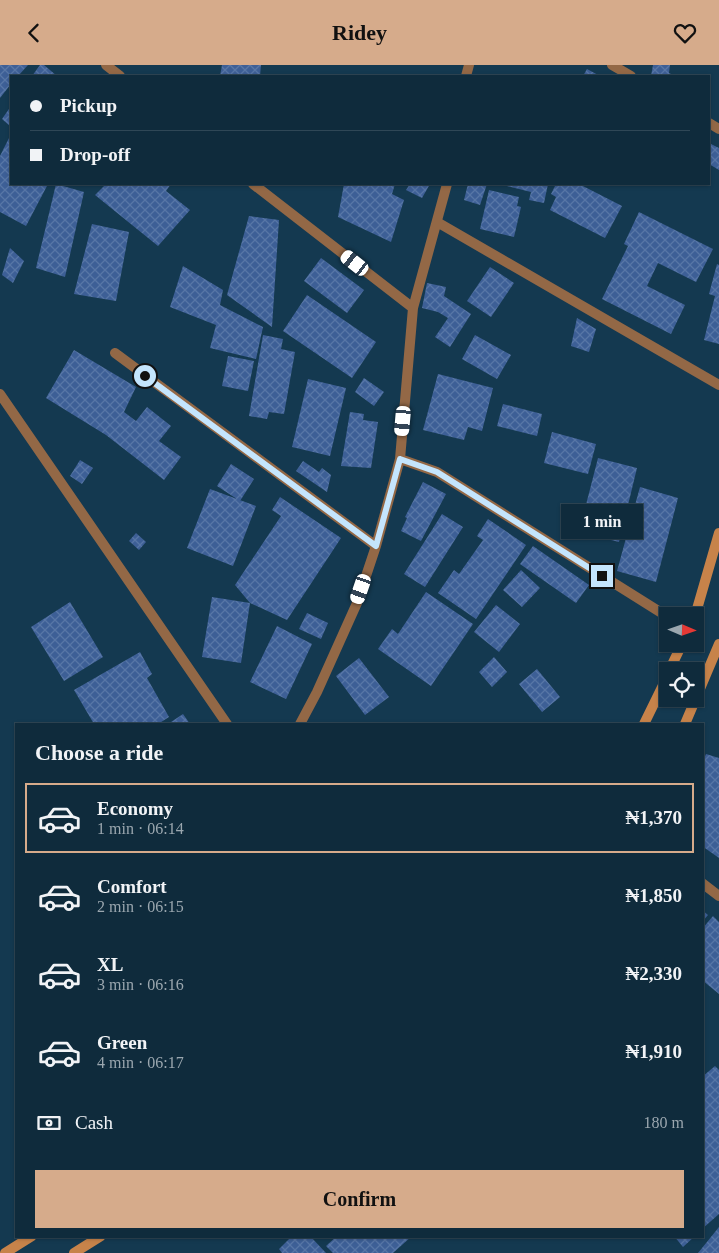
<!DOCTYPE html>
<meta charset="utf-8">
<style>
body{margin:0;font-family:Georgia,serif;background:#1d3747;color:#f1f3f6;height:100vh;display:flex;flex-direction:column;font-size:19px;white-space:nowrap}
*{box-sizing:border-box;margin:0}
p{font-size:16px;color:#9ba7af}
.icon{flex:none;width:28px;height:28px;fill:none;stroke:currentColor;stroke-width:2;stroke-linecap:round;stroke-linejoin:round}
.map{position:relative;flex:1;overflow:hidden}
.sheet{position:absolute;left:15px;top:658px;width:689px;height:515px;display:flex;flex-direction:column;background:#0f2b3c;border-radius:0px;box-shadow:0 1px 4px #0004,0 0 0 1px #2f4756}
.sheet>*{flex:none}
.top-card{position:absolute;left:10px;top:10px;width:700px;height:110px;border-radius:0px;box-shadow:0 1px 4px #0004,0 0 0 1px #2f4756;display:grid;align-content:center;height:110px;padding:0 20px;background:#0f2b3c}
.needle{width:32px;rotate:92deg}
.controls{position:absolute;left:659px;top:542px;display:grid;gap:10px}
.controls a{display:grid;place-items:center;width:45px;height:45px;border-radius:0px;background:#0f2b3c;box-shadow:0 1px 4px #0004,0 0 0 1px #2f4756;font-size:25px}
.end{position:absolute;width:22px;height:22px;margin:-11px;border:6px solid #c4e5fd;background:#111;box-shadow:0 0 0 2px #111}
.from{border-radius:50%}
.bubble{position:absolute;height:35px;border-radius:0px;background:#0f2b3c;box-shadow:0 1px 4px #0004,0 0 0 1px #2f4756;font-size:16px;font-weight:600;line-height:35px;text-align:center}
.car{position:absolute;width:15px;height:30px;margin:-15px -8px;border-radius:6px;box-shadow:0 0 4px 1px #0007;background:linear-gradient(#fff 24%,#345 0 40%,#fff 0 76%,#345 0 86%,#fff 0)}
.top-card b{display:flex;align-items:center;gap:18px;height:48px;font-size:19px}
.top-card b+b{border-top:1px solid #2f4756}
.top-card i{width:12px;height:12px;background:#f1f3f6}
ul{padding:0;list-style:none}
li{display:flex;align-items:center;gap:15px;height:70px;margin:0 10px 8px;padding:0 10px;border:2px solid transparent;border-radius:0px}
li div{flex:1}
li b{display:block;font-size:19px}
li em{font-style:normal;font-weight:600}
li.current{border-color:#d6ab8b}
li>.icon{width:45px;height:45px;stroke-width:1.5}
h2{padding:0 20px;font-size:22px;line-height:60px}
.pay{display:flex;align-items:center;gap:12px;height:55px;padding:0 20px;font-size:19px}
.pay p{margin-inline-start:auto}
.cta{display:flex;gap:10px;margin-top:auto;padding:10px 20px}
.cta a{flex:1;height:58px;border-radius:0px;background:#d6ab8b;color:#111;font-size:20px;font-weight:600;line-height:58px;text-align:center}
header{display:flex;justify-content:space-between;align-items:center;height:65px;padding:0 20px;background:#d6ab8b;color:#111;font-size:22px;font-weight:600}
.map>svg:first-child{display:block}
</style>
<header><svg class="icon" aria-label="back" viewBox="0 0 24 24"><path d="M15 5l-7 7 7 7"/></svg>Ridey<svg class="icon" aria-label="heart" viewBox="0 0 24 24"><path d="M12 20l-8-8c-3-5 5-10 8-4 3-6 11-1 8 4z"/></svg></header>
<div class="map">
<svg width="719" height="1188" viewBox="0 0 719 1188">
<defs>
<pattern id="building-cross-hatch" width="8" height="8" patternUnits="userSpaceOnUse" patternTransform="scale(1.25)"><rect width="8" height="8" fill="#3d5f96"/><path d="M0 0l8 8M0 8l8-8" fill="none" stroke="#5776a6"/></pattern>
</defs>
<rect width="100%" height="100%" fill="#143950"/>
<path fill="url(#building-cross-hatch)" d="M 0,0 L 28,0 L 18,11 L 11,11 L 11,19 L 0,33 Z
M 40,0 L 44,0 L 57,11 L 32,11 Z
M 222,0 L 261,0 L 260,11 L 220,11 Z
M 653,0 L 670,0 L 669,8 L 675,11 L 651,11 Z
M 587,4 L 600,11 L 583,11 Z
M 11,41 L 11,62 L 2,54 Z
M 11,69 L 11,119 L 48,119 L 26,161 L 0,147 L 0,91 Z
M 709,78 L 719,83 L 719,105 L 709,99 Z
M 56,119 L 84,127 L 65,212 L 36,203 Z
M 106,119 L 171,119 L 166,126 L 190,145 L 158,181 L 95,130 Z
M 344,119 L 395,119 L 392,129 L 404,135 L 391,177 L 338,152 Z
M 410,119 L 430,119 L 422,133 L 406,125 Z
M 468,119 L 487,119 L 480,140 L 464,135 Z
M 499,119 L 548,119 L 544,138 L 529,135 L 531,127 Z
M 556,119 L 579,119 L 622,141 L 605,173 L 550,145 L 556,132 L 551,129 Z
M 489,125 L 519,132 L 517,141 L 521,142 L 514,172 L 480,164 Z
M 639,147 L 713,184 L 696,217 L 658,198 L 647,221 L 685,240 L 671,269 L 602,234 L 628,181 L 624,179 Z
M 249,151 L 279,155 L 272,262 L 227,230 Z
M 92,159 L 129,167 L 116,236 L 74,229 Z
M 10,183 L 24,196 L 13,218 L 2,210 Z
M 321,193 L 364,225 L 347,248 L 304,216 Z
M 717,199 L 719,200 L 719,279 L 704,275 L 715,231 L 709,229 Z
M 183,201 L 223,225 L 220,240 L 263,262 L 256,294 L 210,283 L 216,260 L 170,242 Z
M 490,202 L 514,218 L 491,252 L 467,236 Z
M 427,218 L 446,222 L 444,231 L 471,249 L 450,282 L 435,272 L 448,253 L 438,247 L 422,243 Z
M 307,230 L 376,277 L 352,313 L 283,266 Z
M 577,253 L 596,264 L 589,287 L 571,281 Z
M 263,270 L 283,274 L 281,284 L 295,287 L 284,349 L 269,347 L 267,354 L 249,351 Z
M 475,270 L 511,290 L 497,314 L 462,294 Z
M 74,285 L 136,322 L 124,347 L 136,356 L 147,342 L 171,361 L 159,376 L 181,392 L 164,415 L 106,370 L 46,333 Z
M 228,291 L 254,296 L 248,326 L 222,321 Z
M 438,309 L 493,323 L 482,366 L 468,362 L 464,375 L 423,365 Z
M 364,313 L 384,327 L 374,341 L 355,327 Z
M 308,314 L 346,323 L 330,391 L 292,382 Z
M 503,339 L 542,349 L 537,371 L 497,361 Z
M 350,347 L 364,349 L 363,355 L 378,357 L 371,403 L 341,401 Z
M 552,367 L 596,379 L 588,409 L 544,398 Z
M 598,393 L 637,403 L 619,477 L 579,467 Z
M 80,395 L 93,403 L 82,419 L 70,411 Z
M 303,396 L 319,407 L 322,403 L 331,410 L 327,427 L 296,406 Z
M 231,399 L 254,414 L 240,436 L 217,421 Z
M 423,417 L 446,429 L 421,476 L 401,466 L 407,453 L 405,452 Z
M 640,422 L 678,433 L 656,517 L 617,506 Z
M 210,424 L 256,441 L 233,501 L 187,483 Z
M 280,432 L 341,473 L 287,555 L 250,538 L 235,520 L 281,451 L 272,445 Z
M 442,449 L 463,462 L 425,522 L 404,509 Z
M 488,454 L 526,480 L 476,554 L 438,528 L 454,505 L 459,509 L 483,475 L 477,471 Z
M 136,468 L 146,477 L 139,485 L 129,476 Z
M 533,481 L 589,520 L 576,538 L 520,499 Z
M 521,505 L 540,523 L 522,542 L 503,525 Z
M 426,527 L 473,559 L 431,621 L 378,584 L 392,564 L 398,569 Z
M 212,532 L 250,538 L 241,598 L 202,592 Z
M 70,537 L 103,592 L 64,616 L 31,562 Z
M 496,540 L 520,559 L 499,587 L 474,567 Z
M 307,548 L 328,558 L 321,574 L 299,564 Z
M 277,561 L 312,579 L 286,634 L 250,617 Z
M 140,587 L 152,609 L 147,613 L 169,652 L 158,659 L 94,659 L 74,625 Z
M 494,592 L 507,607 L 492,622 L 479,607 Z
M 359,593 L 389,632 L 365,650 L 336,611 Z
M 537,604 L 560,632 L 542,647 L 519,619 Z
M 183,649 L 190,659 L 168,659 Z
M 706,689 L 719,693 L 719,793 L 702,781 L 702,698 Z
M 702,845 L 708,850 L 702,857 Z
M 713,851 L 719,857 L 719,929 L 702,915 L 702,864 Z
M 715,1001 L 719,1005 L 719,1149 L 702,1164 L 702,1012 Z
M 719,1162 L 719,1188 L 698,1188 Z
M 292,1171 L 310,1171 L 326,1188 L 282,1188 L 279,1184 Z
M 337,1171 L 412,1171 L 393,1188 L 333,1188 L 326,1181 Z
M 674,1171 L 695,1171 L 683,1182 Z"/>
<g fill="none" stroke-linecap="round" stroke-linejoin="round">
<path stroke="#936846" stroke-width="10" d="M 106,0 L 120,11
M 612,0 L 631,11
M 466,11 L 469,0
M 709,58 L 719,64
M 253,119 L 413,243 L 400,394 L 376,481 L 357,538 L 317,627 L 300,659
M 437,157 L 719,320
M 413,243 L 447,119
M 115,288 L 376,481
M 0,329 L 227,659
M 400,394 L 437,407 L 668,552
M 702,818 L 719,831"/>
<path stroke="#c7834a" stroke-width="10" d="M 695,551 L 719,468
M 669,606 L 682,579
M 644,659 L 668,610
M 685,659 L 719,579
M 5,1188 L 32,1171
M 74,1188 L 101,1171"/>
</g>
<g fill="none" stroke-linecap="round" stroke-linejoin="round">
<path stroke="#c4e5fd" stroke-width="6" d="M 145,311 L 376,481 L 400,394 L 437,407 L 602,511"/>
</g>
</svg>
<div class="controls">
<a><svg class="needle" viewBox="-14 -14 28 28"><path d="M0-13l5 13h-10z" fill="#e53935"/><path d="M0 13l5-13h-10z" fill="#9ba7af"/></svg></a>
<a><svg class="icon" aria-label="locate" viewBox="0 0 24 24"><circle cx="12" cy="12" r="6"/><path d="M12 2v4M12 18v4M2 12h4M18 12h4"/></svg></a>
</div>
<i class="end from" style="left:145px;top:311px"></i>
<i class="end" style="left:602px;top:511px"></i>
<div class="bubble" style="left:561px;top:439px;width:82px">1 min</div>
<i class="car" style="left:355px;top:198px;rotate:308deg"></i>
<i class="car" style="left:403px;top:356px;rotate:185deg"></i>
<i class="car" style="left:361px;top:524px;rotate:199deg"></i>
<div class="top-card">
<b><i class="from"></i>Pickup</b>
<b><i></i>Drop-off</b>
</div>
<section class="sheet">
<h2>Choose a ride</h2>
<ul>
<li class="current"><svg class="icon" aria-label="car" viewBox="0 0 24 24"><path d="M5 17H2v-5l4-1 3-4h7l3 4 3 1v5h-3M9 17h6M6 11h13"/><circle cx="7" cy="17" r="2"/><circle cx="17" cy="17" r="2"/></svg><div><b>Economy</b><p>1 min · 06:14</p></div><em>₦1,370</em></li>
<li><svg class="icon" aria-label="car" viewBox="0 0 24 24"><path d="M5 17H2v-5l4-1 3-4h7l3 4 3 1v5h-3M9 17h6M6 11h13"/><circle cx="7" cy="17" r="2"/><circle cx="17" cy="17" r="2"/></svg><div><b>Comfort</b><p>2 min · 06:15</p></div><em>₦1,850</em></li>
<li><svg class="icon" aria-label="car" viewBox="0 0 24 24"><path d="M5 17H2v-5l4-1 3-4h7l3 4 3 1v5h-3M9 17h6M6 11h13"/><circle cx="7" cy="17" r="2"/><circle cx="17" cy="17" r="2"/></svg><div><b>XL</b><p>3 min · 06:16</p></div><em>₦2,330</em></li>
<li><svg class="icon" aria-label="car" viewBox="0 0 24 24"><path d="M5 17H2v-5l4-1 3-4h7l3 4 3 1v5h-3M9 17h6M6 11h13"/><circle cx="7" cy="17" r="2"/><circle cx="17" cy="17" r="2"/></svg><div><b>Green</b><p>4 min · 06:17</p></div><em>₦1,910</em></li>
</ul>
<div class="pay"><svg class="icon" aria-label="cash" viewBox="0 0 24 24"><path d="M3 7h18v10H3z"/><circle cx="12" cy="12" r="2"/></svg>Cash<p>180 m</p></div>
<div class="cta"><a>Confirm</a></div>
</section>
</div>
